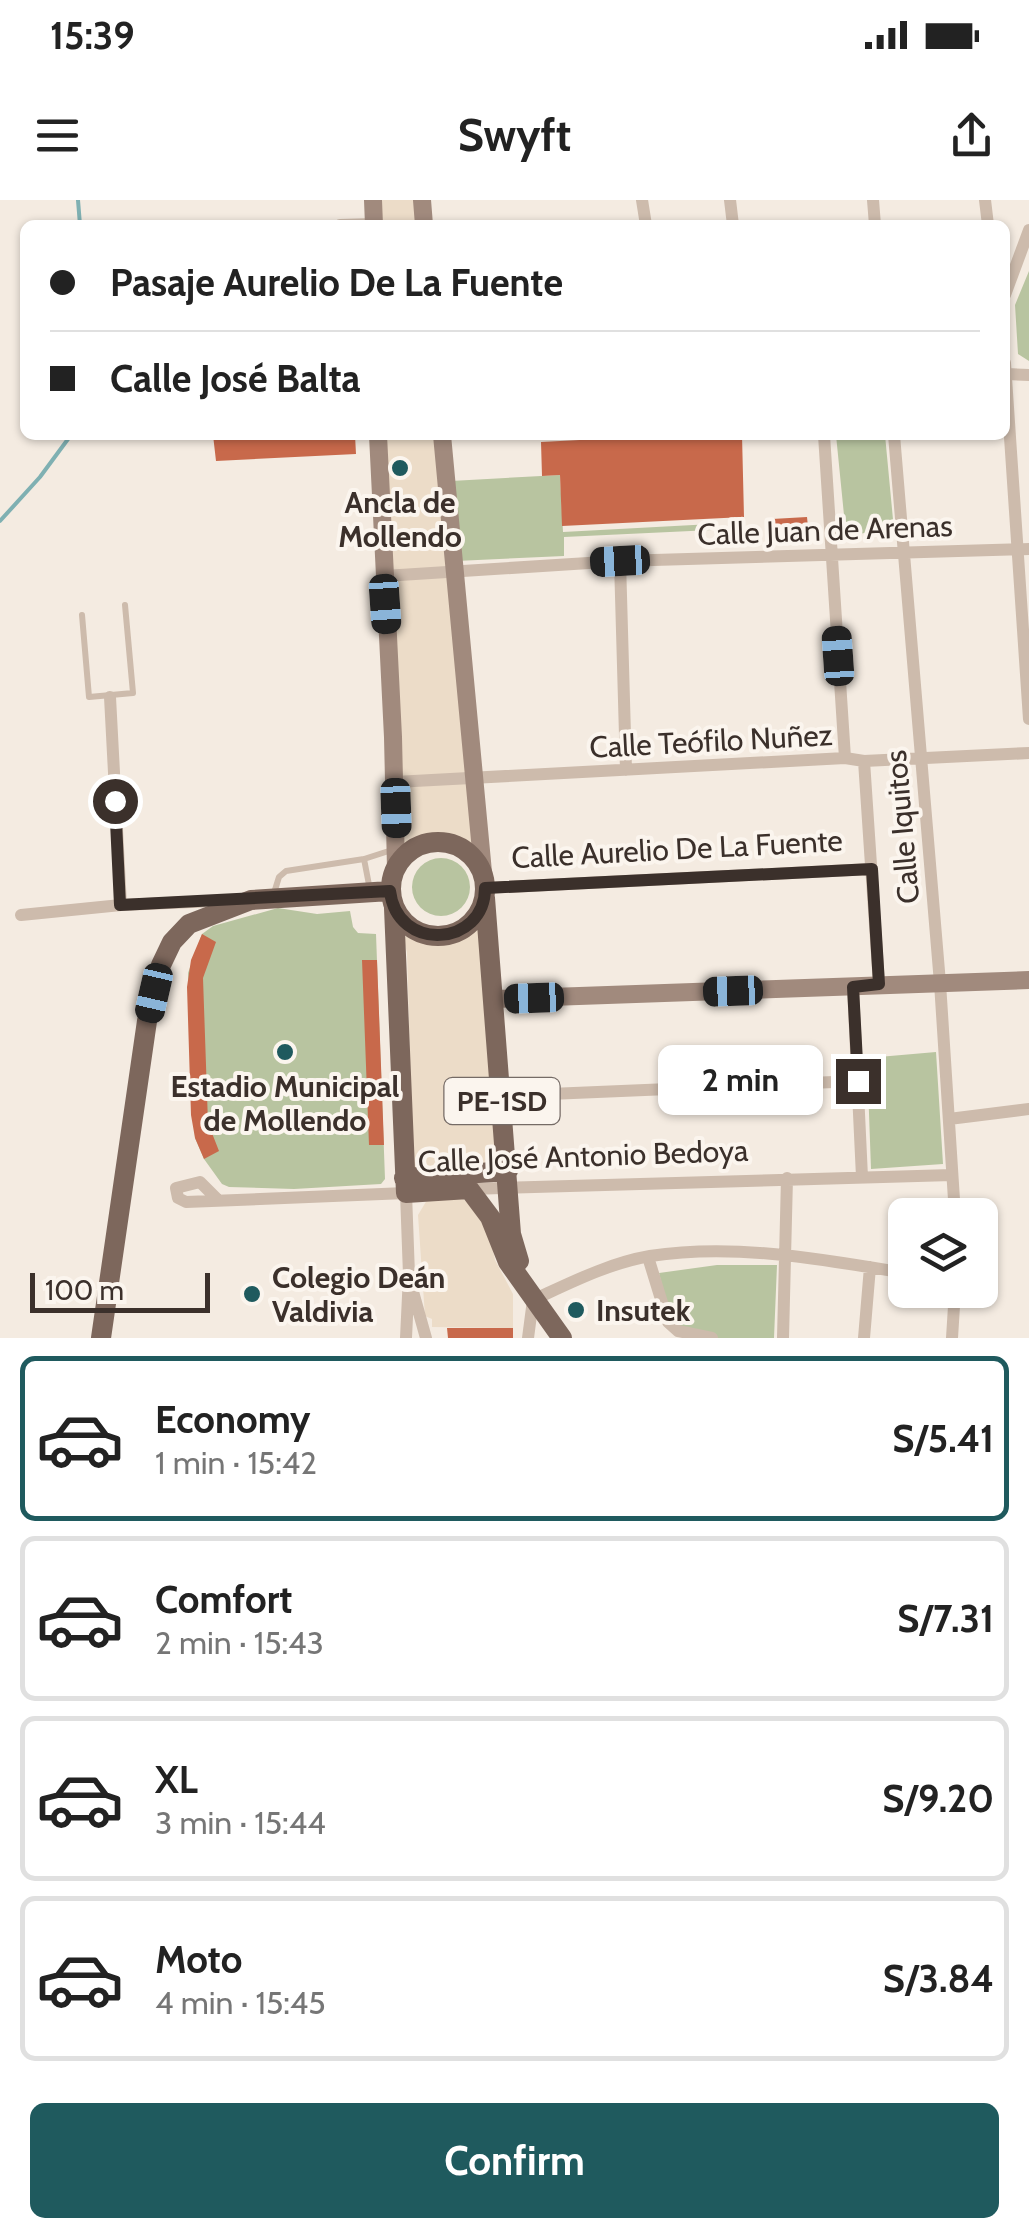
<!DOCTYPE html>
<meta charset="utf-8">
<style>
body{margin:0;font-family:Cabin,sans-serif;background:#f2f2f2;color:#222;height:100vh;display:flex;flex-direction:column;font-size:38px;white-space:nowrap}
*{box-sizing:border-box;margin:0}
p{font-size:32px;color:#767676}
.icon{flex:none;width:55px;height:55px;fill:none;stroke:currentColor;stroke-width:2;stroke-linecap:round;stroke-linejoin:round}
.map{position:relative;height:1138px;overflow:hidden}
.panel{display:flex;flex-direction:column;background:#fff;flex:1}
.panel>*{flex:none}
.top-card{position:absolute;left:20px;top:20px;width:990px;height:220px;border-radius:15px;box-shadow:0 2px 8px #0004;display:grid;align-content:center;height:220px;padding:0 30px;background:#fff}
.fabs{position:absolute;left:888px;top:998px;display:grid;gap:20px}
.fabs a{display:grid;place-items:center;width:110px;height:110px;border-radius:15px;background:#fff;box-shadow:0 2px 8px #0004;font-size:50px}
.scale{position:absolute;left:30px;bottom:25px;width:180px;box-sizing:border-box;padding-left:10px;border:5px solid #3b302b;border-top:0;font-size:28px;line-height:35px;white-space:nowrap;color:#3b302b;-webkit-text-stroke:8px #fbf5ee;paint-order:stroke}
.end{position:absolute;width:45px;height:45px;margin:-22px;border:12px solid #3b302b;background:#fff;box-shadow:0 0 0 5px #fff}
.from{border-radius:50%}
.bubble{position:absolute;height:70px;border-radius:15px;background:#fff;box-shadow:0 2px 8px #0004;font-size:32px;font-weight:800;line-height:70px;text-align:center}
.car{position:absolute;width:30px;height:60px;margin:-30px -15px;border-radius:12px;box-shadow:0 0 8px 2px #0007;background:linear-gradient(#222 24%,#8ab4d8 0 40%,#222 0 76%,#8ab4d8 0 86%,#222 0)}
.top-card b{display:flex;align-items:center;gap:35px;height:95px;font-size:38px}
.top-card b+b{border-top:2px solid #e0e0e0}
.top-card i{width:25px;height:25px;background:#222}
ul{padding:18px 0 0;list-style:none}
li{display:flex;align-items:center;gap:30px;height:165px;margin:0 20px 15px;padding:0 10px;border:5px solid #e0e0e0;border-radius:15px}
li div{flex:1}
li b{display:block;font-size:38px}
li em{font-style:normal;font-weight:800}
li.current{border-color:#1f5a5e}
li>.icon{width:90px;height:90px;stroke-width:1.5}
.cta{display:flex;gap:20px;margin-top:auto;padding:20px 30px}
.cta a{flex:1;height:115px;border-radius:15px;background:#1f5a5e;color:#fff;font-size:40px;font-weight:800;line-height:115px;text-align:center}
.status{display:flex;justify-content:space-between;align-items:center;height:70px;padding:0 50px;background:#fff;direction:ltr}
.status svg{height:28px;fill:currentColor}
header{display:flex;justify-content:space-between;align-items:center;height:130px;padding:0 30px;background:#fff;font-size:45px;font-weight:800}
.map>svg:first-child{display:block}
</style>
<div class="status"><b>15:39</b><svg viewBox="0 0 49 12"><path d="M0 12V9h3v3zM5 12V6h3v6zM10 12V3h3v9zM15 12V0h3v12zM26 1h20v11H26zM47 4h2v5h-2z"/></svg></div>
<header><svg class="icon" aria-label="menu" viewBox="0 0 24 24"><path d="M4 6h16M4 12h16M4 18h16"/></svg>Swyft<svg class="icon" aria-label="share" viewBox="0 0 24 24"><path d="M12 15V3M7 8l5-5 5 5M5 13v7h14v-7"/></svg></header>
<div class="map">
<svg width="1029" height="1138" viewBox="0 0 1029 1138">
<rect width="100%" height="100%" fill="#f4ebe1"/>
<path fill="#b8c4a0" d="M 1029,71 L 1029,161 L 1018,154 L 1015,105 Z
M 836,235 L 885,235 L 894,330 L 846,335 Z
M 560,275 L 563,332 L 712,324 L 712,330 L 564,337 L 564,356 L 456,361 L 451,281 Z
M412 687a29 29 0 1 1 58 0a29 29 0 1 1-58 0Z
M 278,708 L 317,714 L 350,711 L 353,727 L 358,733 L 376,734 L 385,979 L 381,984 L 294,989 L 229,987 L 222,984 L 204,959 L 195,938 L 188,773 L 202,734 L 213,726 Z
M 936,852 L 943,964 L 871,969 L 867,858 Z
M 717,1065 L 777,1065 L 774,1138 L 707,1138 L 672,1126 L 659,1073 Z"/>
<path fill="#ecdcc8" d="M 373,0 L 422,0 L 424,25 L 374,25 Z
M 378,235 L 442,235 L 477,662 L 459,647 L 443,642 L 416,647 L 400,660 Z
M 475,730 L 478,730 L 500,962 L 413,970 L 407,752 L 403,739 L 407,734 L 443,743 L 458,740 Z
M 459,995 L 474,1009 L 490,1034 L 495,1060 L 513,1094 L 513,1128 L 432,1127 L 432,1119 L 425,1116 L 418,1015 L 427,1000 Z"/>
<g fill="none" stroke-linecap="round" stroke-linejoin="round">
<path stroke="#7fb0b2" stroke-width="4" d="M 78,0 L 80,25
M 0,321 L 40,277 L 71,235"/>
</g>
<path fill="#c8694b" d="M 213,235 L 355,235 L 356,254 L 216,261 Z
M 676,235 L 742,235 L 744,317 L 562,326 L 560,275 L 542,276 L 541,242 Z
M 807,317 L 809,337 L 773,340 L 772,319 Z
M 202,734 L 216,742 L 203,778 L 208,923 L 219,951 L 204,959 L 195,938 L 191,915 L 187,787 L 191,760 Z
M 362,760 L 377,760 L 384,945 L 369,945 Z
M 447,1128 L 513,1128 L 513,1138 L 448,1138 Z"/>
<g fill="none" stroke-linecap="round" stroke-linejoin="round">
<path stroke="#cdbbac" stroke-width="6" d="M 82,415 L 89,497 L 133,493 L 125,405
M 364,659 L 370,690
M 274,693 L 279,677 L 286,671 L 364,659 L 395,649"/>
<path stroke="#cdbbac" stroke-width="12" d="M 642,0 L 646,25
M 730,0 L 733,25
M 873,0 L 875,25
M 985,0 L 988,25
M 340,25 L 374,24
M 1005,95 L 1029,30
M 1005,163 L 1029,519
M 1007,174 L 1029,175
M 824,235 L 845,558
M 894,235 L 940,783 L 955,1015
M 620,361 L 626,570
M 384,376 L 620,361 L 1029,349
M 110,497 L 121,705
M 864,561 L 879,784
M 395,582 L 845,558 L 864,561 L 1029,553
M 485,688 L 872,669
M 21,715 L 121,705 L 239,700
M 853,787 L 862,977
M 502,896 L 858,881
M 949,919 L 1029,909
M 469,989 L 952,975
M 217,999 L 200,982 L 176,988 L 178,998 L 186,1002 L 406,993 L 409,1075 L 406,1138
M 648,1057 L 668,1122 L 678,1131 L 712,1138
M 412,1088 L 426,1138
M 528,1138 L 533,1100 C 570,1083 609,1063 650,1056 C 734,1043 822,1059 905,1073
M 783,1138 L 787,978
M 864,1138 L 870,1067
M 952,1138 L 955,1090"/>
<path stroke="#a18a7d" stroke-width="18" d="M 373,0 L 374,25
M 422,0 L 424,25
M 378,235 L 393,537 L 396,668
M 442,235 L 483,672
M 494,799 L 1029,780"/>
<path stroke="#7d675c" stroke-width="20" d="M391 689a47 47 0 1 1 94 0a47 47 0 1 1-94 0Z
M 485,698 L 511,1034 L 519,1061
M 394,708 L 406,993 L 469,989 L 490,1017 L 508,1062 L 562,1138
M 404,978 L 508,971
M 101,1138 L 147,821 L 161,765 L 172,742 L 189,724 L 251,700 L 390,691"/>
</g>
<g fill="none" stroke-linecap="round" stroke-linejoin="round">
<path stroke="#3b302b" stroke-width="12" d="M 115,601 L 120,705 L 390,691 C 397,753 485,747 485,688 L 872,669 L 879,784 L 853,787 L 858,881"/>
</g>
<g fill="#1f5a5e" stroke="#fbf5ee" stroke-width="4">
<circle cx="400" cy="268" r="10"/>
<circle cx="285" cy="852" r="10"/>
<circle cx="252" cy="1094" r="10"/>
<circle cx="576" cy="1110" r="10"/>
</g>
<g text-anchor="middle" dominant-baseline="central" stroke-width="8" stroke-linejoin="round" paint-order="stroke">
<rect fill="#fbf5ee" stroke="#756b66" stroke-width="2.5" x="444.5" y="878" width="115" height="46" rx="8"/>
<g font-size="28" font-weight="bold" fill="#3b302b">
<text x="502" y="901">PE-1SD</text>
</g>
<g font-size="30" font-weight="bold" fill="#3b302b" stroke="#fbf5ee">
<text x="400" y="302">Ancla de<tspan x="400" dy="34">Mollendo</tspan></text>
<text x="285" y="886">Estadio Municipal<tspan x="285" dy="34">de Mollendo</tspan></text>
<text x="272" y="1077" text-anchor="start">Colegio Deán<tspan x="272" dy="34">Valdivia</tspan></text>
<text x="596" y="1110" text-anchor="start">Insutek</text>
</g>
<g font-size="30" fill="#3b302b" stroke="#fbf5ee">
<text transform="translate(825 330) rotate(-2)">Calle Juan de Arenas</text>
<text transform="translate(711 541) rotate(-3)">Calle Teófilo Nuñez</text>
<text transform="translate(902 627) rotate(-95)">Calle Iquitos</text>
<text transform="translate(677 649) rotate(-3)">Calle Aurelio De La Fuente</text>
<text transform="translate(583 956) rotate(-2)">Calle José Antonio Bedoya</text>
</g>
</g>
</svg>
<div class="fabs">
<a><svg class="icon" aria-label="layers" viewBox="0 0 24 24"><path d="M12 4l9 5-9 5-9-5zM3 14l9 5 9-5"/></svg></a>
</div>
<div class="scale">100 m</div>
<i class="end from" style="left:115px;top:601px"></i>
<i class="end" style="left:858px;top:881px"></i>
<div class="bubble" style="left:658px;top:845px;width:165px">2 min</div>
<i class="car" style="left:620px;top:361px;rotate:267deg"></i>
<i class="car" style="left:385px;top:404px;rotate:176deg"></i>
<i class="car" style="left:838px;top:456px;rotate:356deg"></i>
<i class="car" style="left:396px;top:608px;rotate:178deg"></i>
<i class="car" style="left:733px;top:791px;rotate:268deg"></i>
<i class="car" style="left:154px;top:793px;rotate:193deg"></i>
<i class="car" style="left:534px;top:798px;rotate:268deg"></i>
<div class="top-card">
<b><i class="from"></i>Pasaje Aurelio De La Fuente</b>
<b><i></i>Calle José Balta</b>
</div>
</div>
<section class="panel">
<ul>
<li class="current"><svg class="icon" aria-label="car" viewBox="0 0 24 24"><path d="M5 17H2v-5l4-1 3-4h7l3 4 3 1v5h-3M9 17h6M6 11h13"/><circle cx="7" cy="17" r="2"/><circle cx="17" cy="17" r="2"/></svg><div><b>Economy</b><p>1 min · 15:42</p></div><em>S/5.41</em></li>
<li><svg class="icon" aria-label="car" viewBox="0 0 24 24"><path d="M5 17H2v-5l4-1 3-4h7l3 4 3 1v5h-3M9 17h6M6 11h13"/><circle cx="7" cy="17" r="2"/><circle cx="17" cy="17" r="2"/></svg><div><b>Comfort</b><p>2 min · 15:43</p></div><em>S/7.31</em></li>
<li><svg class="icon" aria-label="car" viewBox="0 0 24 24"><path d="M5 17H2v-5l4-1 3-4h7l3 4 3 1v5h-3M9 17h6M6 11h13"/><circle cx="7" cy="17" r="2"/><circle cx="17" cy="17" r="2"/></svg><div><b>XL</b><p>3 min · 15:44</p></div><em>S/9.20</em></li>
<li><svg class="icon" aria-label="car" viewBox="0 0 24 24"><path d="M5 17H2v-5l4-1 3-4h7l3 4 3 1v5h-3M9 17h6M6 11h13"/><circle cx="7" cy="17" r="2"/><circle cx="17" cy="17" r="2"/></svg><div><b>Moto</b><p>4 min · 15:45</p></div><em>S/3.84</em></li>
</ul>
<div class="cta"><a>Confirm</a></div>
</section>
